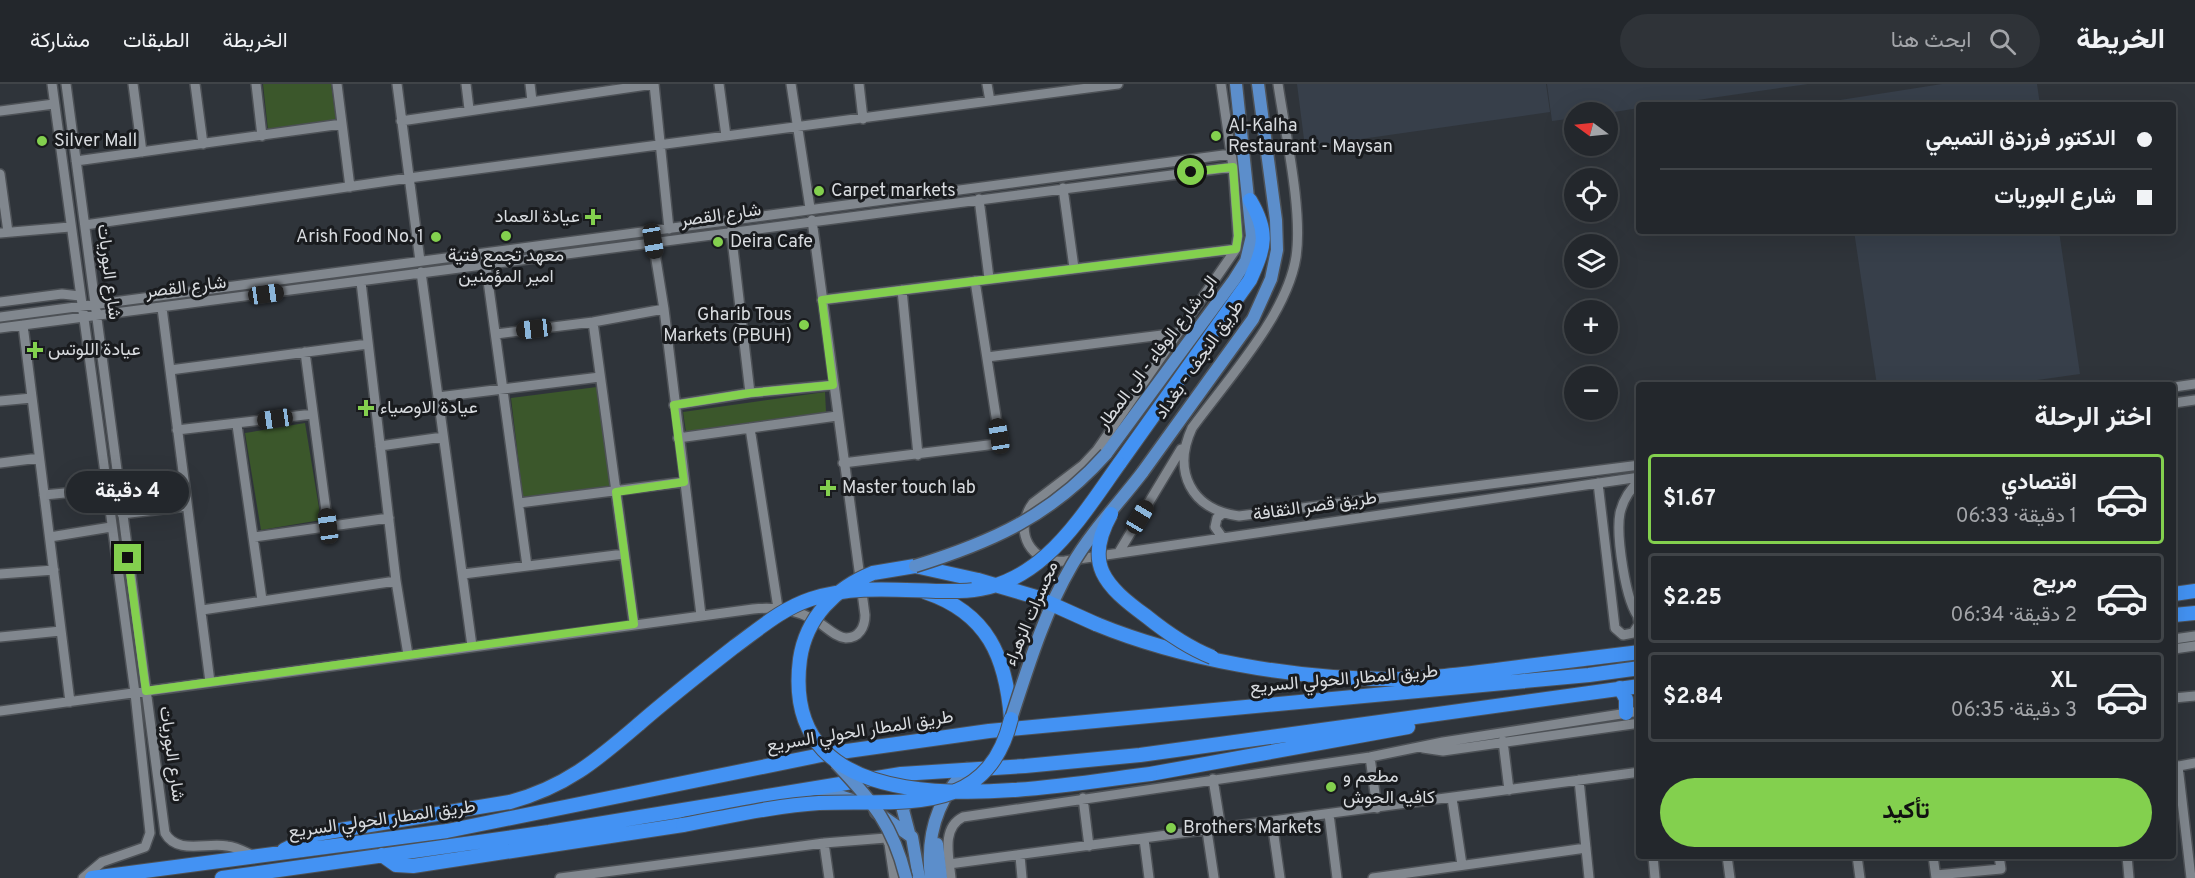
<!DOCTYPE html>
<html lang="ar">
<meta charset="utf-8">
<style>
body{margin:0;font-family:Overpass,Vazirmatn,sans-serif;background:#2f3338;color:#f1f3f6;direction:rtl;height:100vh;display:flex;flex-direction:column;font-size:22px;white-space:nowrap}
*{box-sizing:border-box;margin:0}
p{font-size:20px;color:#a3a5a9}
.icon{flex:none;width:33px;height:33px;fill:none;stroke:currentColor;stroke-width:2;stroke-linecap:round;stroke-linejoin:round}
.map{position:relative;flex:1;overflow:hidden;direction:ltr}
.drawer{position:absolute;left:1636px;top:298px;width:540px;height:477px;display:flex;flex-direction:column;background:#23272c;border-radius:6px;box-shadow:0 6px 24px #0002,0 0 0 2px #404448;direction:rtl}
.drawer>*{flex:none}
.hud{position:absolute;left:1636px;top:18px;width:540px;height:132px;border-radius:6px;box-shadow:0 6px 24px #0002,0 0 0 2px #404448;direction:rtl;display:grid;align-content:center;height:132px;padding:0 24px;background:#23272c}
.needle{width:39px;rotate:285deg}
.fabs{position:absolute;left:1564px;top:18px;display:grid;gap:12px}
.fabs a{display:grid;place-items:center;width:54px;height:54px;border-radius:50%;background:#23272c;box-shadow:0 6px 24px #0002,0 0 0 2px #404448;font-size:30px}
.end{position:absolute;width:27px;height:27px;margin:-14px;border:8px solid #83d04e;background:#111;box-shadow:0 0 0 3px #111}
.from{border-radius:50%}
.bubble{position:absolute;height:42px;border-radius:21px;background:#23272c;box-shadow:0 6px 24px #0002,0 0 0 2px #404448;font-size:20px;font-weight:700;line-height:42px;text-align:center;direction:rtl}
.car{position:absolute;width:18px;height:36px;margin:-18px -9px;border-radius:8px;box-shadow:0 0 4px 2px #0007;background:linear-gradient(#222 24%,#8ab4d8 0 40%,#222 0 76%,#8ab4d8 0 86%,#222 0)}
.hud b{display:flex;align-items:center;gap:21px;height:57px;font-size:22px}
.hud b+b{border-top:2px solid #404448}
.hud i{width:15px;height:15px;background:#f1f3f6}
ul{padding:0;list-style:none}
li{display:flex;align-items:center;gap:18px;height:90px;margin:0 12px 9px;padding:0 12px;border:3px solid #404448;border-radius:6px}
li div{flex:1}
li b{display:block;font-size:22px}
li em{font-style:normal;font-weight:700}
li.active{border-color:#83d04e}
li>.icon{width:54px;height:54px;stroke-width:1.5}
h2{padding:0 24px;font-size:27px;line-height:72px}
.cta{display:flex;gap:12px;margin-top:auto;padding:12px 24px}
.cta a{flex:1;height:69px;border-radius:36px;background:#83d04e;color:#111;font-size:24px;font-weight:700;line-height:69px;text-align:center}
header{display:flex;align-items:center;gap:36px;box-sizing:border-box;height:84px;padding:0 30px;background:#23272c;border-bottom:2px solid #404448}
header strong{font-size:28px}
nav{display:flex;gap:33px;margin-inline-start:auto;font-size:21px}
.search{width:420px;height:54px;background:#2f3338;display:flex;align-items:center;gap:15px;box-sizing:border-box;padding:0 21px;border-radius:33px;color:#a3a5a9;font-size:22px}
.map>svg:first-child{display:block}
</style>
<header>
<strong>الخريطة</strong>
<div class="search"><svg class="icon" aria-label="search" viewBox="0 0 24 24"><circle cx="10" cy="10" r="6"/><path d="M15 15l6 6"/></svg>ابحث هنا</div>
<nav><a>الخريطة</a><a>الطبقات</a><a>مشاركة</a></nav>
</header>
<div class="map">
<svg width="2195" height="794" viewBox="0 0 2195 794">
<rect width="100%" height="100%" fill="#2f343a"/>
<path fill="#373f4a" d="M 1297,0 L 1546,0 L 1550,28 L 1305,63 Z
M 1547,0 L 1808,0 L 1663,21 L 1640,21 L 1639,24 L 1608,29 L 1575,28 L 1575,34 L 1552,37 Z
M 1942,0 L 2037,0 L 2040,21 L 1835,21 L 1834,17 Z
M 1854,147 L 2059,147 L 2080,290 L 2003,301 L 1877,301 Z"/>
<path fill="#3b572b" d="M 263,0 L 331,0 L 336,36 L 268,46 Z
M 597,303 L 610,403 L 523,414 L 511,314 Z
M 825,308 L 826,328 L 686,348 L 683,328 Z
M 305,339 L 321,436 L 261,446 L 245,349 Z"/>
<g fill="none" stroke-linecap="round" stroke-linejoin="round">
<defs>
<path id="minor" d="M 52,0 L 135,609 L 150,749 L 145,763 L 102,778 L 83,794
M 66,0 L 165,749 C 177,771 207,758 227,762 C 237,763 245,768 254,772
M 133,0 L 142,68
M 195,0 L 203,60
M 256,0 L 262,52
M 337,0 L 350,103
M 397,0 L 420,177
M 466,0 L 469,25
M 530,0 L 532,17
M 654,0 L 669,145
M 719,0 L 726,52
M 791,0 L 810,124
M 859,0 L 863,35
M 987,0 L 990,17
M 1221,0 L 1233,83 L 1238,152 L 1236,165 L 1097,366 L 1083,381 L 1033,419 C 1012,447 1031,481 1065,477 L 1640,393
M 1278,0 C 1285,48 1303,127 1296,173 C 1287,231 1227,296 1192,344 C 1172,387 1191,426 1239,432 L 1640,381
M 0,27 L 54,20
M 401,37 L 654,0
M 76,77 L 342,40
M 0,90 L 8,148
M 1063,104 L 1074,184
M 979,115 L 989,194
M 85,141 L 409,94 L 1118,0
M 731,147 L 750,309
M 0,149 L 70,143
M 653,157 L 664,225 L 701,531
M 485,175 L 527,482
M 421,188 L 472,562
M 361,198 L 396,497 L 408,571
M 902,206 L 918,371
M 822,216 L 1236,165
M 0,218 L 62,210 L 80,212
M 162,224 L 210,598
M 0,233 L 1231,70
M 593,238 L 634,540
M 23,241 L 70,618
M 0,244 L 1233,83
M 496,250 L 593,238 L 664,225
M 305,268 L 328,442
M 987,273 L 1178,249
M 170,286 L 368,260
M 2174,303 L 2195,300
M 438,313 L 600,293
M 0,317 L 32,314
M 2174,319 L 2195,316
M 674,321 L 750,309 L 833,301
M 237,341 L 262,516
M 750,344 L 778,524
M 177,346 L 313,330
M 678,354 L 837,332
M 380,362 L 443,353
M 0,379 L 39,374
M 843,379 L 996,360 L 999,352 L 975,197
M 1640,396 C 1630,405 1623,416 1620,429 C 1616,450 1625,519 1640,535
M 1598,399 L 1615,544 L 1623,551 L 1633,549 L 1639,540 L 1638,534
M 44,411 L 106,405
M 519,419 L 684,398
M 122,430 L 187,422
M 50,453 L 111,443
M 254,453 L 389,434
M 1222,453 L 1215,443 L 1217,434 L 1223,429
M 1119,468 L 1181,365
M 0,490 L 54,486
M 463,490 L 624,470
M 202,526 L 396,497
M 0,553 L 61,547
M 2174,555 L 2195,552
M 2174,565 L 2195,562
M 2174,614 L 2195,612
M 0,627 L 753,525 C 774,523 794,525 813,535 C 824,540 834,553 846,554 C 859,554 865,543 865,531 L 812,136
M 1503,657 L 1509,706
M 1423,664 L 1443,667 L 1640,639
M 1370,673 L 1377,724
M 2178,682 L 2191,794
M 2174,683 L 2195,679
M 1213,695 L 1221,745
M 1579,696 L 1589,794
M 1083,714 L 1089,762
M 1452,714 L 1462,781
M 1329,730 L 1337,794
M 1272,738 L 1280,794
M 1207,747 L 1214,794
M 1144,755 L 1149,794
M 824,759 L 829,794
M 1020,772 L 1022,794
M 1653,772 L 1655,794
M 1727,772 L 1730,794
M 1857,772 L 1860,794
M 1933,772 L 1936,794
M 2127,772 L 2129,794
M 949,780 L 1640,688
M 1936,791 L 2001,785 L 1999,772
M 560,794 L 824,759 L 886,754 L 889,760 L 894,794
M 951,794 C 949,773 941,744 963,733 L 1370,673 L 1443,658 L 1640,627
M 1373,794 L 1586,764"/>
<path id="major" d="M 1106,370 L 1234,196 L 1246,177 L 1252,152 L 1236,0
M 1142,389 L 1253,235 L 1271,195 L 1277,166 L 1276,136 L 1258,0
M 815,704 L 855,717
M 876,728 L 912,753 L 919,794
M 909,749 L 903,726 L 909,711
M 937,760 L 941,794
M 931,794 C 926,753 937,715 967,685"/>
<path id="highway" d="M 1119,380 L 1250,196 C 1265,163 1269,148 1250,116
M 873,489 L 915,482 L 978,496
M 925,508 C 988,529 1006,573 1011,635
M 2174,510 L 2195,507
M 2174,531 L 2195,529
M 1096,540 C 1181,575 1294,595 1386,595 C 1425,595 1465,590 1504,585 C 1549,579 1594,574 1640,568
M 1620,604 L 1626,615 L 1626,629
M 1150,690 L 1408,643
M 284,766 L 316,750 L 510,718 C 565,703 596,677 639,640
M 382,771 L 396,781 L 413,782 L 683,741
M 92,794 L 447,747 L 826,670 L 989,647 L 1589,591 L 1640,584
M 222,794 L 549,748 L 901,690 L 1025,682 L 1140,671 L 1640,602"/>
</defs>
<use href="#minor" stroke="#4d5156" stroke-width="12"/>
<use href="#major" stroke="#4d5156" stroke-width="15"/>
<use href="#highway" stroke="#4d5156" stroke-width="16"/>
<use href="#minor" stroke="#81878e" stroke-width="9"/>
<use href="#major" stroke="#5c8ecb" stroke-width="12"/>
<use href="#highway" stroke="#4392f3" stroke-width="14"/>
<defs>
<path id="major-bridge" d="M 915,482 C 992,458 1051,432 1106,370
M 1011,635 C 1028,583 1044,529 1072,481 C 1091,448 1119,419 1142,389
M 836,679 C 873,718 893,741 906,794"/>
<path id="highway-bridge" d="M 1111,430 C 1083,480 1105,502 1146,532 C 1167,549 1187,563 1212,573
M 873,489 C 835,504 806,534 800,575 C 776,759 1047,702 1150,690
M 978,496 L 1036,513 L 1096,540
M 639,640 C 670,613 702,588 734,563 C 759,545 781,525 811,515 C 861,499 908,508 959,507 C 1038,507 1079,436 1119,380
M 683,741 C 727,733 773,722 819,719 C 898,715 987,736 1011,635"/>
</defs>
<use href="#major-bridge" stroke="#4d5156" stroke-width="15" stroke-linecap="butt"/>
<use href="#highway-bridge" stroke="#4d5156" stroke-width="16" stroke-linecap="butt"/>
<use href="#major-bridge" stroke="#5c8ecb" stroke-width="12"/>
<use href="#highway-bridge" stroke="#4392f3" stroke-width="14"/>
</g>
<g fill="none" stroke-linecap="round" stroke-linejoin="round">
<path stroke="#83d04e" stroke-width="8" d="M 128,474 L 146,607 L 634,540 L 616,408 L 684,398 L 674,321 L 750,309 L 833,301 L 822,216 L 1236,165 L 1238,152 L 1233,83 L 1191,88"/>
</g>
<g fill="#83d04e" stroke="#191b1e" stroke-width="2">
<circle cx="1216" cy="52" r="6"/>
<circle cx="42" cy="57" r="6"/>
<circle cx="819" cy="107" r="6"/>
<path d="M590 124h6v6h6v6h-6v6h-6v-6h-6v-6h6z"/>
<circle cx="506" cy="152" r="6"/>
<circle cx="436" cy="153" r="6"/>
<circle cx="718" cy="158" r="6"/>
<circle cx="804" cy="241" r="6"/>
<path d="M32 257h6v6h6v6h-6v6h-6v-6h-6v-6h6z"/>
<path d="M363 315h6v6h6v6h-6v6h-6v-6h-6v-6h6z"/>
<path d="M825 395h6v6h6v6h-6v6h-6v-6h-6v-6h6z"/>
<circle cx="1331" cy="703" r="6"/>
<circle cx="1171" cy="744" r="6"/>
</g>
<g text-anchor="middle" dominant-baseline="central" stroke-width="6" stroke-linejoin="round" paint-order="stroke">
<g font-size="18" fill="#d8dbdf" stroke="#191b1e" text-anchor="start">
<text x="1228" y="42">Al-Kalha<tspan x="1228" dy="21">Restaurant - Maysan</tspan></text>
<text x="54" y="57">Silver Mall</text>
<text x="831" y="107">Carpet markets</text>
<text x="580" y="133" text-anchor="end">عيادة العماد</text>
<text x="424" y="153" text-anchor="end">Arish Food No. 1</text>
<text x="730" y="158">Deira Cafe</text>
<text x="506" y="172" text-anchor="middle">معهد تجمع فتية<tspan x="506" dy="21">امير المؤمنين</tspan></text>
<text x="792" y="231" text-anchor="end">Gharib Tous<tspan x="792" dy="21">Markets (PBUH)</tspan></text>
<text x="48" y="266">عيادة اللوتس</text>
<text x="380" y="324">عيادة الاوصياء</text>
<text x="842" y="404">Master touch lab</text>
<text x="1343" y="693">مطعم و<tspan x="1343" dy="21">كافيه الحوش</tspan></text>
<text x="1183" y="744">Brothers Markets</text>
</g>
<g font-size="18" fill="#d8dbdf" stroke="#191b1e">
<text transform="translate(721 132) rotate(-8)">شارع القصر</text>
<text transform="translate(108 188) rotate(83)">شارع البوريات</text>
<text transform="translate(186 204) rotate(-7)">شارع القصر</text>
<text transform="translate(1158 269) rotate(-53)">الى شارع الوفاء - الى المطار</text>
<text transform="translate(1200 276) rotate(-55)">طريق النجف - بغداد</text>
<text transform="translate(1315 423) rotate(-8)">طريق قصر الثقافة</text>
<text transform="translate(1032 530) rotate(-67)">مجسرات الزهراء</text>
<text transform="translate(1344 596) rotate(-5)">طريق المطار الحولي السريع</text>
<text transform="translate(860 648) rotate(-9)">طريق المطار الحولي السريع</text>
<text transform="translate(171 670) rotate(82)">شارع البوريات</text>
<text transform="translate(382 736) rotate(-8)">طريق المطار الحولي السريع</text>
</g>
</g>
</svg>
<div class="fabs">
<a><svg class="needle" viewBox="-14 -14 28 28"><path d="M0-13l5 13h-10z" fill="#e53935"/><path d="M0 13l5-13h-10z" fill="#a3a5a9"/></svg></a>
<a><svg class="icon" aria-label="locate" viewBox="0 0 24 24"><circle cx="12" cy="12" r="6"/><path d="M12 2v4M12 18v4M2 12h4M18 12h4"/></svg></a>
<a><svg class="icon" aria-label="layers" viewBox="0 0 24 24"><path d="M12 4l9 5-9 5-9-5zM3 14l9 5 9-5"/></svg></a>
<a>+</a>
<a>−</a>
</div>
<i class="end from" style="left:1191px;top:88px"></i>
<i class="end" style="left:128px;top:474px"></i>
<div class="bubble" style="left:66px;top:387px;width:123px">4 دقيقة</div>
<i class="car" style="left:653px;top:157px;rotate:171deg"></i>
<i class="car" style="left:266px;top:210px;rotate:82deg"></i>
<i class="car" style="left:534px;top:245px;rotate:263deg"></i>
<i class="car" style="left:275px;top:335px;rotate:262deg"></i>
<i class="car" style="left:999px;top:352px;rotate:351deg"></i>
<i class="car" style="left:1140px;top:433px;rotate:31deg"></i>
<i class="car" style="left:328px;top:442px;rotate:352deg"></i>
<div class="hud">
<b><i class="from"></i>الدكتور فرزدق التميمي</b>
<b><i></i>شارع البوريات</b>
</div>
<section class="drawer">
<h2>اختر الرحلة</h2>
<ul>
<li class="active"><svg class="icon" aria-label="car" viewBox="0 0 24 24"><path d="M5 17H2v-5l4-1 3-4h7l3 4 3 1v5h-3M9 17h6M6 11h13"/><circle cx="7" cy="17" r="2"/><circle cx="17" cy="17" r="2"/></svg><div><b>اقتصادي</b><p>1 دقيقة · 06:33</p></div><em>$1.67</em></li>
<li><svg class="icon" aria-label="car" viewBox="0 0 24 24"><path d="M5 17H2v-5l4-1 3-4h7l3 4 3 1v5h-3M9 17h6M6 11h13"/><circle cx="7" cy="17" r="2"/><circle cx="17" cy="17" r="2"/></svg><div><b>مريح</b><p>2 دقيقة · 06:34</p></div><em>$2.25</em></li>
<li><svg class="icon" aria-label="car" viewBox="0 0 24 24"><path d="M5 17H2v-5l4-1 3-4h7l3 4 3 1v5h-3M9 17h6M6 11h13"/><circle cx="7" cy="17" r="2"/><circle cx="17" cy="17" r="2"/></svg><div><b>XL</b><p>3 دقيقة · 06:35</p></div><em>$2.84</em></li>
</ul>
<div class="cta"><a>تأكيد</a></div>
</section>
</div>
